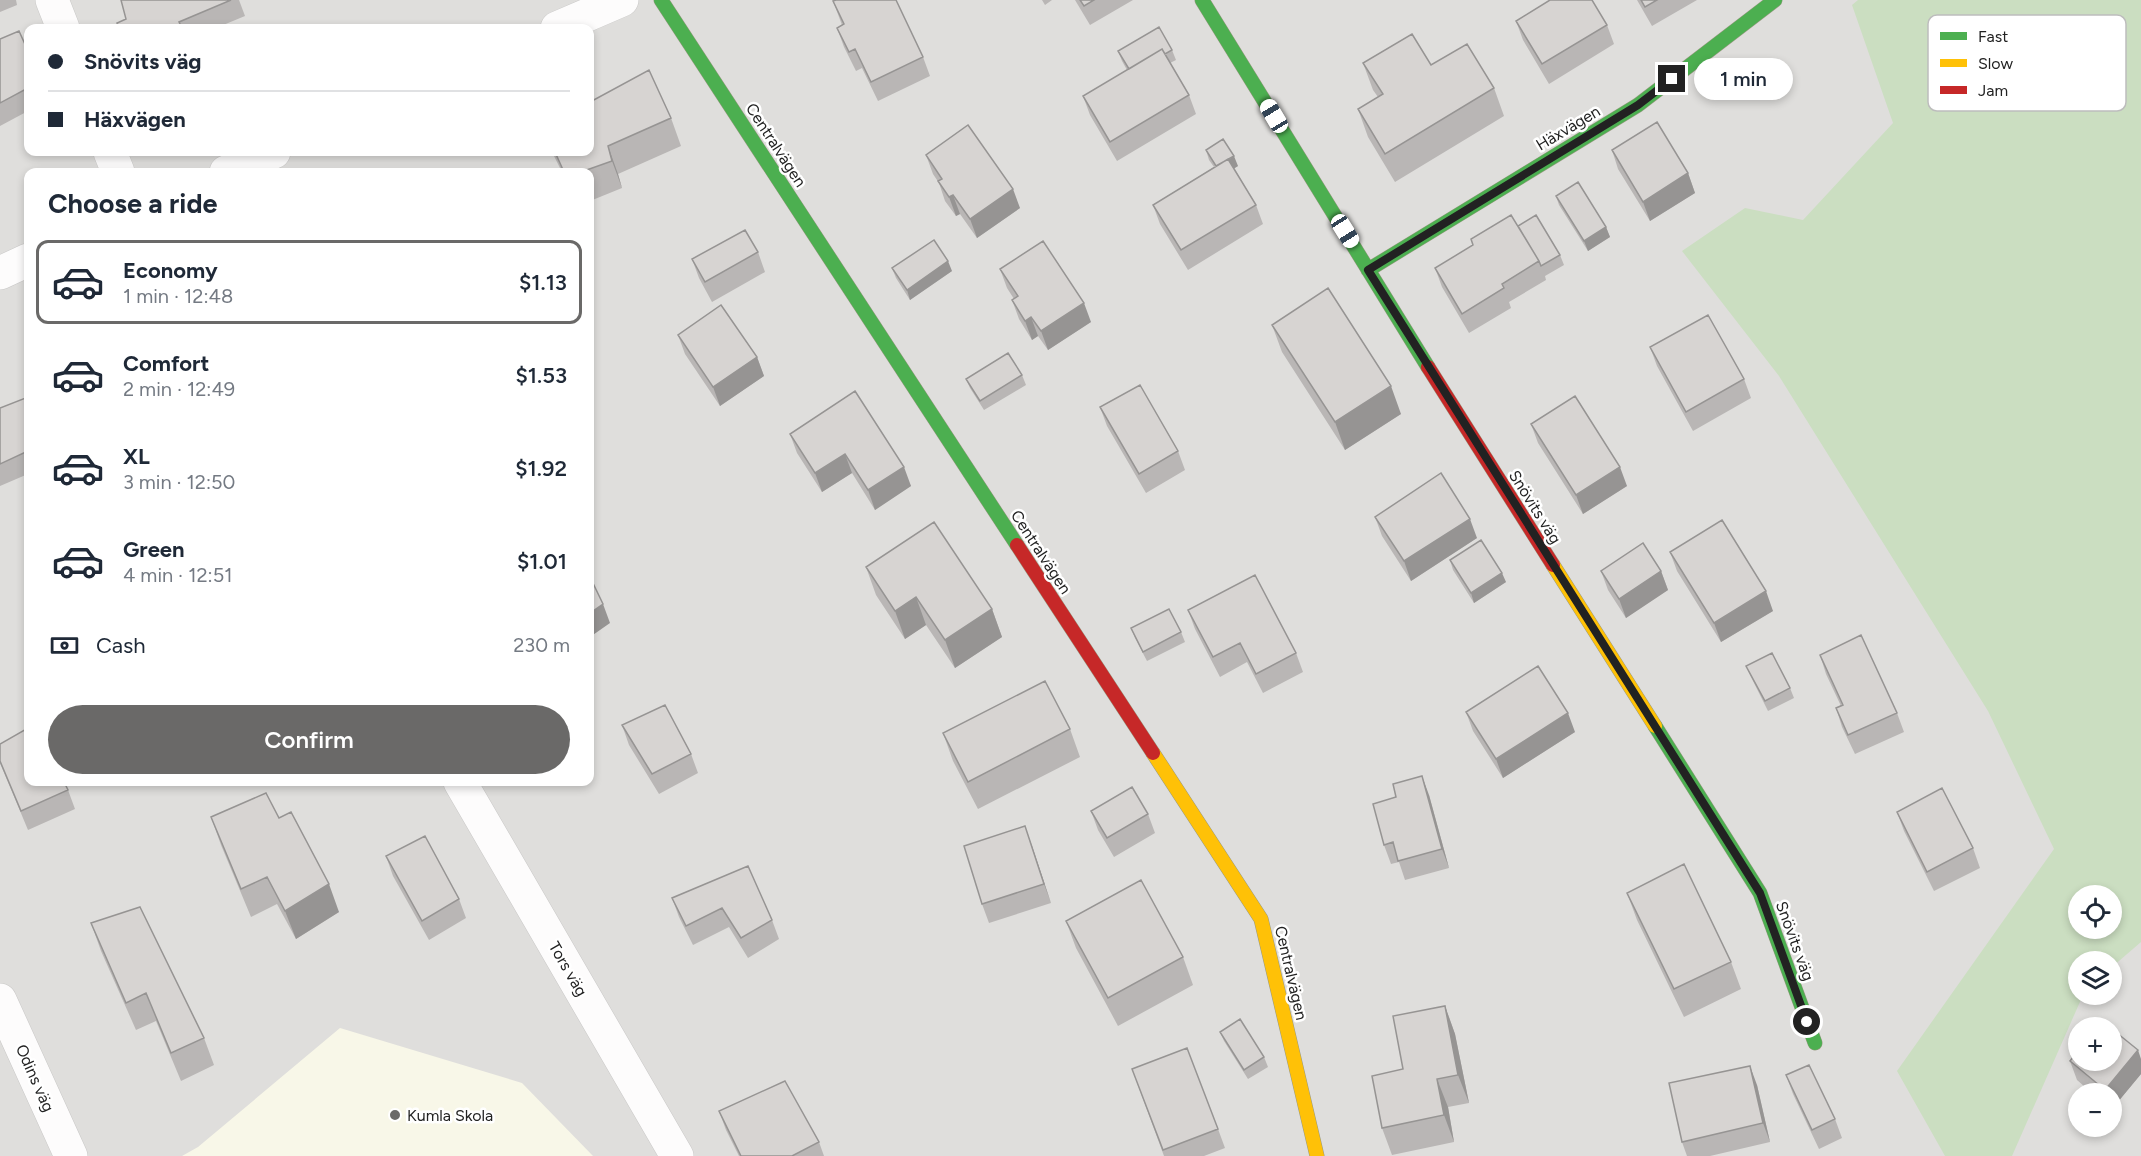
<!DOCTYPE html>
<meta charset="utf-8">
<style>
body{margin:0;font-family:Figtree,sans-serif;background:#f6f6f7;color:#1f2937;height:100vh;display:flex;flex-direction:column;font-size:22px;white-space:nowrap}
*{box-sizing:border-box;margin:0}
p{font-size:20px;color:#747a83}
.icon{flex:none;width:33px;height:33px;fill:none;stroke:currentColor;stroke-width:2;stroke-linecap:round;stroke-linejoin:round}
.map{position:relative;flex:1;overflow:hidden}
.sheet{position:absolute;left:24px;top:168px;width:570px;height:618px;display:flex;flex-direction:column;background:#fff;border-radius:12px;box-shadow:0 3px 9px #0003}
.sheet>*{flex:none}
.top-card{position:absolute;left:24px;top:24px;width:570px;height:132px;border-radius:12px;box-shadow:0 3px 9px #0003;display:grid;align-content:center;height:132px;padding:0 24px;background:#fff}
.tools{position:absolute;left:2068px;top:885px;display:grid;gap:12px}
.tools a{display:grid;place-items:center;width:54px;height:54px;border-radius:50%;background:#fff;box-shadow:0 3px 9px #0003;font-size:30px}
.end{position:absolute;width:27px;height:27px;margin:-14px;border:8px solid #222;background:#fff;box-shadow:0 0 0 3px #fff}
.from{border-radius:50%}
.bubble{position:absolute;height:42px;border-radius:21px;background:#fff;box-shadow:0 3px 9px #0003;font-size:20px;font-weight:600;line-height:42px;text-align:center}
.car{position:absolute;width:18px;height:36px;margin:-18px -9px;border-radius:8px;box-shadow:0 0 4px 2px #0007;background:linear-gradient(#fff 24%,#345 0 40%,#fff 0 76%,#345 0 86%,#fff 0)}
.top-card b{display:flex;align-items:center;gap:21px;height:57px;font-size:22px}
.top-card b+b{border-top:2px solid #e0e1e3}
.top-card i{width:15px;height:15px;background:#1f2937}
ul{padding:0;list-style:none}
li{display:flex;align-items:center;gap:18px;height:84px;margin:0 12px 9px;padding:0 12px;border:3px solid transparent;border-radius:12px}
li div{flex:1}
li b{display:block;font-size:22px}
li em{font-style:normal;font-weight:600}
li.selected{border-color:#6a6968}
li>.icon{width:54px;height:54px;stroke-width:1.5}
h2{padding:0 24px;font-size:27px;line-height:72px}
.pay{display:flex;align-items:center;gap:15px;height:66px;padding:0 24px;font-size:22px}
.pay p{margin-inline-start:auto}
.action{display:flex;gap:12px;margin-top:auto;padding:12px 24px}
.action a{flex:1;height:69px;border-radius:36px;background:#6a6968;color:#fff;font-size:24px;font-weight:600;line-height:69px;text-align:center}
.map>svg:first-child{display:block}
</style>
<div class="map">
<svg width="2141" height="1156" viewBox="0 0 2141 1156">
<rect width="100%" height="100%" fill="#f0eeeb"/>
<path fill="#dfdedc" fill-rule="evenodd" d="M 0,0 L 2141,0 L 2141,1156 L 0,1156 ZM 28,28 L 590,28 L 590,152 L 28,152 ZM 28,172 L 590,172 L 590,782 L 28,782 ZM 2079,896 L 2112,896 L 2112,928 L 2079,928 ZM 2079,962 L 2112,962 L 2112,994 L 2079,994 ZM 2079,1028 L 2112,1028 L 2112,1060 L 2079,1060 ZM 2079,1094 L 2112,1094 L 2112,1126 L 2079,1126 Z"/>
<path fill="#f8f7e8" d="M 340,1028 L 522,1083 L 593,1156 L 182,1156 L 198,1147 Z"/>
<path fill="#cbdec1" fill-rule="evenodd" d="M 1858,0 L 2141,0 L 2141,942 L 2112,967 L 2112,962 L 2079,962 L 2079,994 L 2083,995 L 2012,1156 L 1945,1156 L 1897,1071 L 2054,849 L 1988,711 L 1779,376 L 1682,251 L 1745,208 L 1803,220 L 1893,123 L 1852,5 ZM 2079,896 L 2112,896 L 2112,928 L 2079,928 Z"/>
<g fill="none" stroke-linecap="round" stroke-linejoin="round">
<defs>
<path id="street" d="M 52,0 L 63,28
M 557,28 L 622,0
M 110,152 L 118,172
M 226,172 L 274,152
M 0,273 L 28,260
M 460,782 L 677,1156
M 0,1000 L 71,1156"/>
<path id="fast" d="M 661,0 L 1017,545
M 1202,0 L 1428,367
M 1368,270 L 1638,105 L 1775,0
M 1655,726 L 1760,893 L 1815,1043"/>
<path id="slow" d="M 1553,565 L 1655,726
M 1153,753 L 1261,919 L 1317,1156"/>
<path id="jam" d="M 1428,367 L 1553,565
M 1017,545 L 1153,753"/>
</defs>
<use href="#street" stroke="#c9c8c7" stroke-width="34"/>
<use href="#fast" stroke="#999a82" stroke-width="15"/>
<use href="#slow" stroke="#999a82" stroke-width="15"/>
<use href="#jam" stroke="#999a82" stroke-width="15"/>
<use href="#street" stroke="#fdfcfc" stroke-width="33"/>
<use href="#fast" stroke="#4caf50" stroke-width="14"/>
<use href="#slow" stroke="#ffc107" stroke-width="14"/>
<use href="#jam" stroke="#c62828" stroke-width="14"/>
</g>
<path fill="#b9b6b5" d="M 0,0 L 16,0 L 17,5 L 0,12 Z
M 121,0 L 239,0 L 245,16 L 216,28 L 119,28 L 126,19 Z
M 1042,0 L 1052,0 L 1045,5 Z
M 1075,0 L 1133,0 L 1090,25 Z
M 1637,0 L 1697,0 L 1652,26 Z
M 833,1 L 923,57 L 930,76 L 878,101 L 862,68 L 856,71 L 844,47 L 837,28 L 842,25 Z
M 1516,21 L 1607,25 L 1614,44 L 1549,84 L 1523,40 Z
M 0,39 L 28,51 L 28,111 L 0,126 Z
M 1172,50 L 1176,60 L 1170,63 L 1189,95 L 1196,114 L 1117,161 L 1090,115 L 1083,96 L 1127,70 L 1122,61 L 1118,51 Z
M 1363,63 L 1431,65 L 1494,88 L 1504,116 L 1395,182 L 1368,137 L 1358,109 L 1378,97 L 1373,90 Z
M 671,118 L 681,146 L 618,174 L 622,188 L 590,201 L 590,172 L 562,172 L 552,152 L 590,152 Z
M 1206,150 L 1238,166 L 1234,168 L 1256,205 L 1263,224 L 1188,270 L 1160,224 L 1153,205 L 1214,167 L 1209,160 Z
M 1612,150 L 1688,173 L 1695,193 L 1650,221 L 1618,169 Z
M 926,155 L 1020,208 L 977,238 L 960,214 L 956,216 L 945,201 L 939,183 L 933,174 Z
M 1556,196 L 1606,227 L 1610,237 L 1588,251 L 1559,205 Z
M 1518,226 L 1560,255 L 1564,265 L 1545,276 L 1546,280 L 1509,302 L 1511,308 L 1469,333 L 1442,287 L 1435,268 L 1473,245 L 1471,239 Z
M 758,252 L 765,272 L 712,302 L 699,278 L 692,259 Z
M 892,268 L 952,271 L 910,300 L 896,278 Z
M 1000,269 L 1091,322 L 1048,350 L 1038,336 L 1032,340 L 1019,319 L 1012,300 L 1014,299 L 1007,288 Z
M 1272,325 L 1401,414 L 1345,450 L 1282,352 Z
M 678,335 L 757,357 L 764,376 L 720,406 L 685,354 Z
M 1650,347 L 1744,379 L 1751,398 L 1693,431 L 1657,366 Z
M 1022,375 L 1026,385 L 984,410 L 970,388 L 966,379 Z
M 855,391 L 911,486 L 875,510 L 852,473 L 822,492 L 797,453 L 790,434 Z
M 28,397 L 28,474 L 0,486 L 0,408 Z
M 1100,407 L 1178,451 L 1185,470 L 1146,493 L 1107,426 Z
M 1531,424 L 1627,486 L 1583,514 L 1538,443 Z
M 1375,517 L 1477,538 L 1411,581 L 1382,536 Z
M 1670,552 L 1773,611 L 1721,642 L 1677,571 Z
M 1450,560 L 1506,582 L 1474,603 L 1453,570 Z
M 866,567 L 992,609 L 1002,637 L 955,668 L 926,625 L 905,639 L 876,595 Z
M 1601,571 L 1661,571 L 1668,590 L 1626,618 L 1608,590 Z
M 1188,610 L 1296,653 L 1303,672 L 1263,693 L 1247,662 L 1220,677 L 1195,629 Z
M 1131,628 L 1181,632 L 1185,642 L 1147,661 L 1135,638 Z
M 1820,655 L 1897,713 L 1904,732 L 1855,754 L 1842,727 L 1836,708 L 1841,706 L 1826,674 Z
M 1746,666 L 1790,688 L 1794,698 L 1768,711 L 1750,675 Z
M 1466,712 L 1575,732 L 1503,778 L 1473,731 Z
M 622,725 L 691,754 L 698,773 L 659,794 L 629,745 Z
M 1070,729 L 1080,757 L 978,809 L 953,761 L 943,733 Z
M 0,744 L 68,790 L 75,809 L 28,830 L 0,763 Z
M 1429,795 L 1449,868 L 1405,880 L 1399,862 L 1391,864 L 1384,845 Z
M 1091,811 L 1148,814 L 1155,833 L 1114,857 L 1098,830 Z
M 1897,812 L 1973,848 L 1980,868 L 1934,891 L 1904,831 Z
M 211,817 L 339,912 L 296,939 L 277,904 L 251,917 L 221,845 Z
M 1032,846 L 1051,903 L 989,923 L 982,904 Z
M 386,856 L 459,899 L 466,918 L 429,940 L 393,876 Z
M 748,866 L 772,920 L 779,939 L 748,958 L 729,927 L 693,945 L 679,917 L 672,898 Z
M 1627,893 L 1731,962 L 1741,989 L 1684,1017 L 1637,920 Z
M 1066,921 L 1183,957 L 1193,985 L 1118,1026 L 1076,948 Z
M 91,923 L 204,1038 L 214,1065 L 181,1081 L 156,1021 L 136,1030 L 101,951 Z
M 1445,1006 L 1455,1034 L 1469,1103 L 1448,1107 L 1454,1142 L 1392,1155 L 1382,1128 L 1403,1069 Z
M 1220,1032 L 1264,1057 L 1268,1067 L 1248,1079 L 1224,1041 Z
M 2070,1061 L 2141,1074 L 2112,1109 L 2112,1094 L 2093,1094 L 2077,1080 Z
M 1132,1069 L 1218,1129 L 1225,1148 L 1204,1156 L 1164,1156 Z
M 1786,1075 L 1835,1119 L 1842,1138 L 1819,1149 L 1793,1094 Z
M 1757,1085 L 1770,1142 L 1710,1156 L 1687,1156 L 1682,1142 Z
M 719,1111 L 819,1142 L 824,1156 L 739,1156 L 726,1130 Z"/>
<path fill="#969493" d="M 608,146 L 618,174 L 622,188 L 612,161 Z
M 1234,156 L 1238,166 L 1221,177 L 1217,167 Z
M 1688,173 L 1695,193 L 1650,221 L 1643,202 Z
M 1013,189 L 1020,208 L 977,238 L 970,219 Z
M 953,195 L 960,214 L 956,216 L 949,197 Z
M 1606,227 L 1610,237 L 1588,251 L 1584,241 Z
M 948,261 L 952,271 L 910,300 L 907,290 Z
M 1084,303 L 1091,322 L 1048,350 L 1041,331 Z
M 1031,317 L 1038,336 L 1032,340 L 1025,321 Z
M 757,357 L 764,376 L 720,406 L 713,387 Z
M 1391,386 L 1401,414 L 1345,450 L 1335,422 Z
M 845,454 L 852,473 L 822,492 L 815,473 Z
M 904,467 L 911,486 L 875,510 L 868,490 Z
M 1620,467 L 1627,486 L 1583,514 L 1576,495 Z
M 1470,519 L 1477,538 L 1411,581 L 1404,561 Z
M 1661,571 L 1668,590 L 1626,618 L 1619,599 Z
M 1502,573 L 1506,582 L 1474,603 L 1471,593 Z
M 1766,591 L 1773,611 L 1721,642 L 1714,623 Z
M 916,597 L 926,625 L 905,639 L 895,611 Z
M 603,604 L 610,623 L 590,637 L 590,613 Z
M 992,609 L 1002,637 L 955,668 L 945,640 Z
M 1568,713 L 1575,732 L 1503,778 L 1496,759 Z
M 1422,776 L 1429,795 L 1449,868 L 1442,849 Z
M 1025,826 L 1032,846 L 1051,903 L 1044,884 Z
M 329,884 L 339,912 L 296,939 L 285,911 Z
M 1445,1006 L 1455,1034 L 1469,1103 L 1458,1075 Z
M 2138,1050 L 2141,1059 L 2141,1074 L 2112,1109 L 2112,1094 L 2106,1094 L 2105,1090 Z
M 1750,1066 L 1757,1085 L 1770,1142 L 1763,1123 Z
M 1437,1079 L 1448,1107 L 1454,1142 L 1444,1115 Z"/>
<path fill="#d7d4d2" stroke="#969493" stroke-width="1.5" d="M 121,0 L 231,0 L 179,22 L 182,28 L 120,28 L 117,23 L 126,19 Z
M 836,0 L 896,0 L 923,57 L 871,82 L 855,49 L 849,52 L 837,28 L 844,24 L 833,1 Z
M 1080,0 L 1094,0 L 1084,6 Z
M 1550,0 L 1592,0 L 1607,25 L 1542,64 L 1516,21 Z
M 1641,0 L 1657,0 L 1645,7 Z
M 1159,27 L 1172,50 L 1165,54 L 1162,49 L 1129,69 L 1118,51 Z
M 19,31 L 28,51 L 28,88 L 0,103 L 0,39 Z
M 1412,34 L 1431,65 L 1467,44 L 1494,88 L 1385,154 L 1358,109 L 1383,94 L 1363,63 Z
M 1162,49 L 1189,95 L 1110,142 L 1083,96 Z
M 649,70 L 671,118 L 608,146 L 612,161 L 581,172 L 564,172 L 555,152 L 590,152 L 590,102 Z
M 1657,122 L 1688,173 L 1643,202 L 1612,150 Z
M 968,125 L 1013,189 L 970,219 L 953,195 L 949,197 L 938,181 L 942,179 L 926,155 Z
M 1223,139 L 1234,156 L 1216,166 L 1206,150 Z
M 1228,159 L 1256,205 L 1181,250 L 1153,205 Z
M 1578,182 L 1606,227 L 1584,241 L 1556,196 Z
M 1511,215 L 1539,261 L 1502,284 L 1504,288 L 1462,314 L 1435,268 L 1473,245 L 1471,239 Z
M 1536,215 L 1560,255 L 1541,266 L 1539,261 L 1518,226 Z
M 745,230 L 758,252 L 705,282 L 692,259 Z
M 934,240 L 948,261 L 907,290 L 892,268 Z
M 1043,241 L 1084,303 L 1041,331 L 1031,317 L 1025,321 L 1012,300 L 1018,296 L 1000,269 Z
M 1328,288 L 1391,386 L 1335,422 L 1272,325 Z
M 721,305 L 757,357 L 713,387 L 678,335 Z
M 1708,315 L 1744,379 L 1686,412 L 1650,347 Z
M 1008,353 L 1022,375 L 980,401 L 966,379 Z
M 1140,385 L 1178,451 L 1139,474 L 1100,407 Z
M 855,391 L 904,467 L 868,490 L 845,454 L 815,473 L 790,434 Z
M 1575,396 L 1620,467 L 1576,495 L 1531,424 Z
M 28,397 L 28,451 L 0,464 L 0,408 Z
M 1441,473 L 1470,519 L 1404,561 L 1375,517 Z
M 1722,520 L 1766,591 L 1714,623 L 1670,552 Z
M 934,522 L 992,609 L 945,640 L 916,597 L 895,611 L 866,567 Z
M 1481,540 L 1502,573 L 1471,593 L 1450,560 Z
M 1643,543 L 1661,571 L 1619,599 L 1601,571 Z
M 1255,575 L 1296,653 L 1256,674 L 1240,643 L 1213,657 L 1188,610 Z
M 590,577 L 603,604 L 590,613 Z
M 1169,609 L 1181,632 L 1143,652 L 1131,628 Z
M 1861,635 L 1897,713 L 1848,735 L 1836,708 L 1843,705 L 1820,655 Z
M 1772,653 L 1790,688 L 1765,701 L 1746,666 Z
M 1538,666 L 1568,713 L 1496,759 L 1466,712 Z
M 1045,681 L 1070,729 L 968,782 L 943,733 Z
M 665,705 L 691,754 L 652,774 L 622,725 Z
M 28,728 L 28,782 L 64,782 L 68,790 L 21,811 L 0,761 L 0,744 Z
M 1422,776 L 1442,849 L 1398,861 L 1393,842 L 1384,845 L 1373,804 L 1396,797 L 1393,784 Z
M 1132,787 L 1148,814 L 1107,838 L 1091,811 Z
M 1942,788 L 1973,848 L 1927,872 L 1897,812 Z
M 266,793 L 279,818 L 291,812 L 329,884 L 285,911 L 267,877 L 241,889 L 211,817 Z
M 1025,826 L 1044,884 L 982,904 L 964,846 Z
M 425,836 L 459,899 L 422,921 L 386,856 Z
M 1684,864 L 1731,962 L 1674,989 L 1627,893 Z
M 748,866 L 772,920 L 741,938 L 722,908 L 686,926 L 672,898 Z
M 1141,880 L 1183,957 L 1108,998 L 1066,921 Z
M 140,907 L 204,1038 L 171,1053 L 146,993 L 126,1003 L 91,923 Z
M 1445,1006 L 1458,1075 L 1437,1079 L 1444,1115 L 1382,1128 L 1372,1076 L 1403,1069 L 1393,1016 Z
M 1240,1019 L 1264,1057 L 1244,1070 L 1220,1032 Z
M 2103,1022 L 2110,1028 L 2098,1028 Z
M 2112,1029 L 2138,1050 L 2105,1090 L 2070,1061 L 2079,1050 L 2079,1060 L 2112,1060 Z
M 1187,1048 L 1218,1129 L 1163,1150 L 1132,1069 Z
M 1809,1065 L 1835,1119 L 1812,1130 L 1786,1075 Z
M 1750,1066 L 1763,1123 L 1682,1142 L 1669,1083 Z
M 785,1081 L 819,1142 L 792,1156 L 741,1156 L 719,1111 Z"/>
<g fill="none" stroke-linecap="round" stroke-linejoin="round">
<path stroke="#222" stroke-width="8" d="M 1672,79 L 1638,105 L 1368,270 L 1760,893 L 1807,1022"/>
</g>
<circle fill="#6a6968" stroke="#fff" stroke-width="2" cx="395" cy="1115" r="6"/>
<g text-anchor="middle" dominant-baseline="central" stroke-width="5" stroke-linejoin="round" paint-order="stroke">
<g font-size="16" fill="#222" stroke="#fff">
<text transform="translate(1568 128) rotate(-31)">Häxvägen</text>
<text transform="translate(776 145) rotate(57)">Centralvägen</text>
<text transform="translate(1535 507) rotate(58)">Snövits väg</text>
<text transform="translate(1041 552) rotate(57)">Centralvägen</text>
<text transform="translate(1795 941) rotate(70)">Snövits väg</text>
<text transform="translate(568 969) rotate(60)">Tors väg</text>
<text transform="translate(1291 973) rotate(77)">Centralvägen</text>
<text transform="translate(35 1078) rotate(66)">Odins väg</text>
</g>
<g font-size="16" fill="#222" stroke="#fff" text-anchor="start">
<text x="407" y="1115">Kumla Skola</text>
</g>
</g>
<rect x="1928" y="15" width="198" height="96" rx="9" fill="#fff" stroke="#bdbdbd" stroke-width="1.5"/>
<rect x="1940" y="32" width="27" height="8" fill="#4caf50"/>
<rect x="1940" y="59" width="27" height="8" fill="#ffc107"/>
<rect x="1940" y="86" width="27" height="8" fill="#c62828"/>
<g font-size="16" fill="#222">
<text x="1978" y="42">Fast</text>
<text x="1978" y="69">Slow</text>
<text x="1978" y="96">Jam</text>
</g>
</svg>
<div class="tools">
<a><svg class="icon" aria-label="locate" viewBox="0 0 24 24"><circle cx="12" cy="12" r="6"/><path d="M12 2v4M12 18v4M2 12h4M18 12h4"/></svg></a>
<a><svg class="icon" aria-label="layers" viewBox="0 0 24 24"><path d="M12 4l9 5-9 5-9-5zM3 14l9 5 9-5"/></svg></a>
<a>+</a>
<a>−</a>
</div>
<i class="end from" style="left:1807px;top:1022px"></i>
<i class="end" style="left:1672px;top:79px"></i>
<div class="bubble" style="left:1694px;top:58px;width:99px">1 min</div>
<i class="car" style="left:1274px;top:116px;rotate:329deg"></i>
<i class="car" style="left:1345px;top:231px;rotate:148deg"></i>
<div class="top-card">
<b><i class="from"></i>Snövits väg</b>
<b><i></i>Häxvägen</b>
</div>
<section class="sheet">
<h2>Choose a ride</h2>
<ul>
<li class="selected"><svg class="icon" aria-label="car" viewBox="0 0 24 24"><path d="M5 17H2v-5l4-1 3-4h7l3 4 3 1v5h-3M9 17h6M6 11h13"/><circle cx="7" cy="17" r="2"/><circle cx="17" cy="17" r="2"/></svg><div><b>Economy</b><p>1 min · 12:48</p></div><em>$1.13</em></li>
<li><svg class="icon" aria-label="car" viewBox="0 0 24 24"><path d="M5 17H2v-5l4-1 3-4h7l3 4 3 1v5h-3M9 17h6M6 11h13"/><circle cx="7" cy="17" r="2"/><circle cx="17" cy="17" r="2"/></svg><div><b>Comfort</b><p>2 min · 12:49</p></div><em>$1.53</em></li>
<li><svg class="icon" aria-label="car" viewBox="0 0 24 24"><path d="M5 17H2v-5l4-1 3-4h7l3 4 3 1v5h-3M9 17h6M6 11h13"/><circle cx="7" cy="17" r="2"/><circle cx="17" cy="17" r="2"/></svg><div><b>XL</b><p>3 min · 12:50</p></div><em>$1.92</em></li>
<li><svg class="icon" aria-label="car" viewBox="0 0 24 24"><path d="M5 17H2v-5l4-1 3-4h7l3 4 3 1v5h-3M9 17h6M6 11h13"/><circle cx="7" cy="17" r="2"/><circle cx="17" cy="17" r="2"/></svg><div><b>Green</b><p>4 min · 12:51</p></div><em>$1.01</em></li>
</ul>
<div class="pay"><svg class="icon" aria-label="cash" viewBox="0 0 24 24"><path d="M3 7h18v10H3z"/><circle cx="12" cy="12" r="2"/></svg>Cash<p>230 m</p></div>
<div class="action"><a>Confirm</a></div>
</section>
</div>
